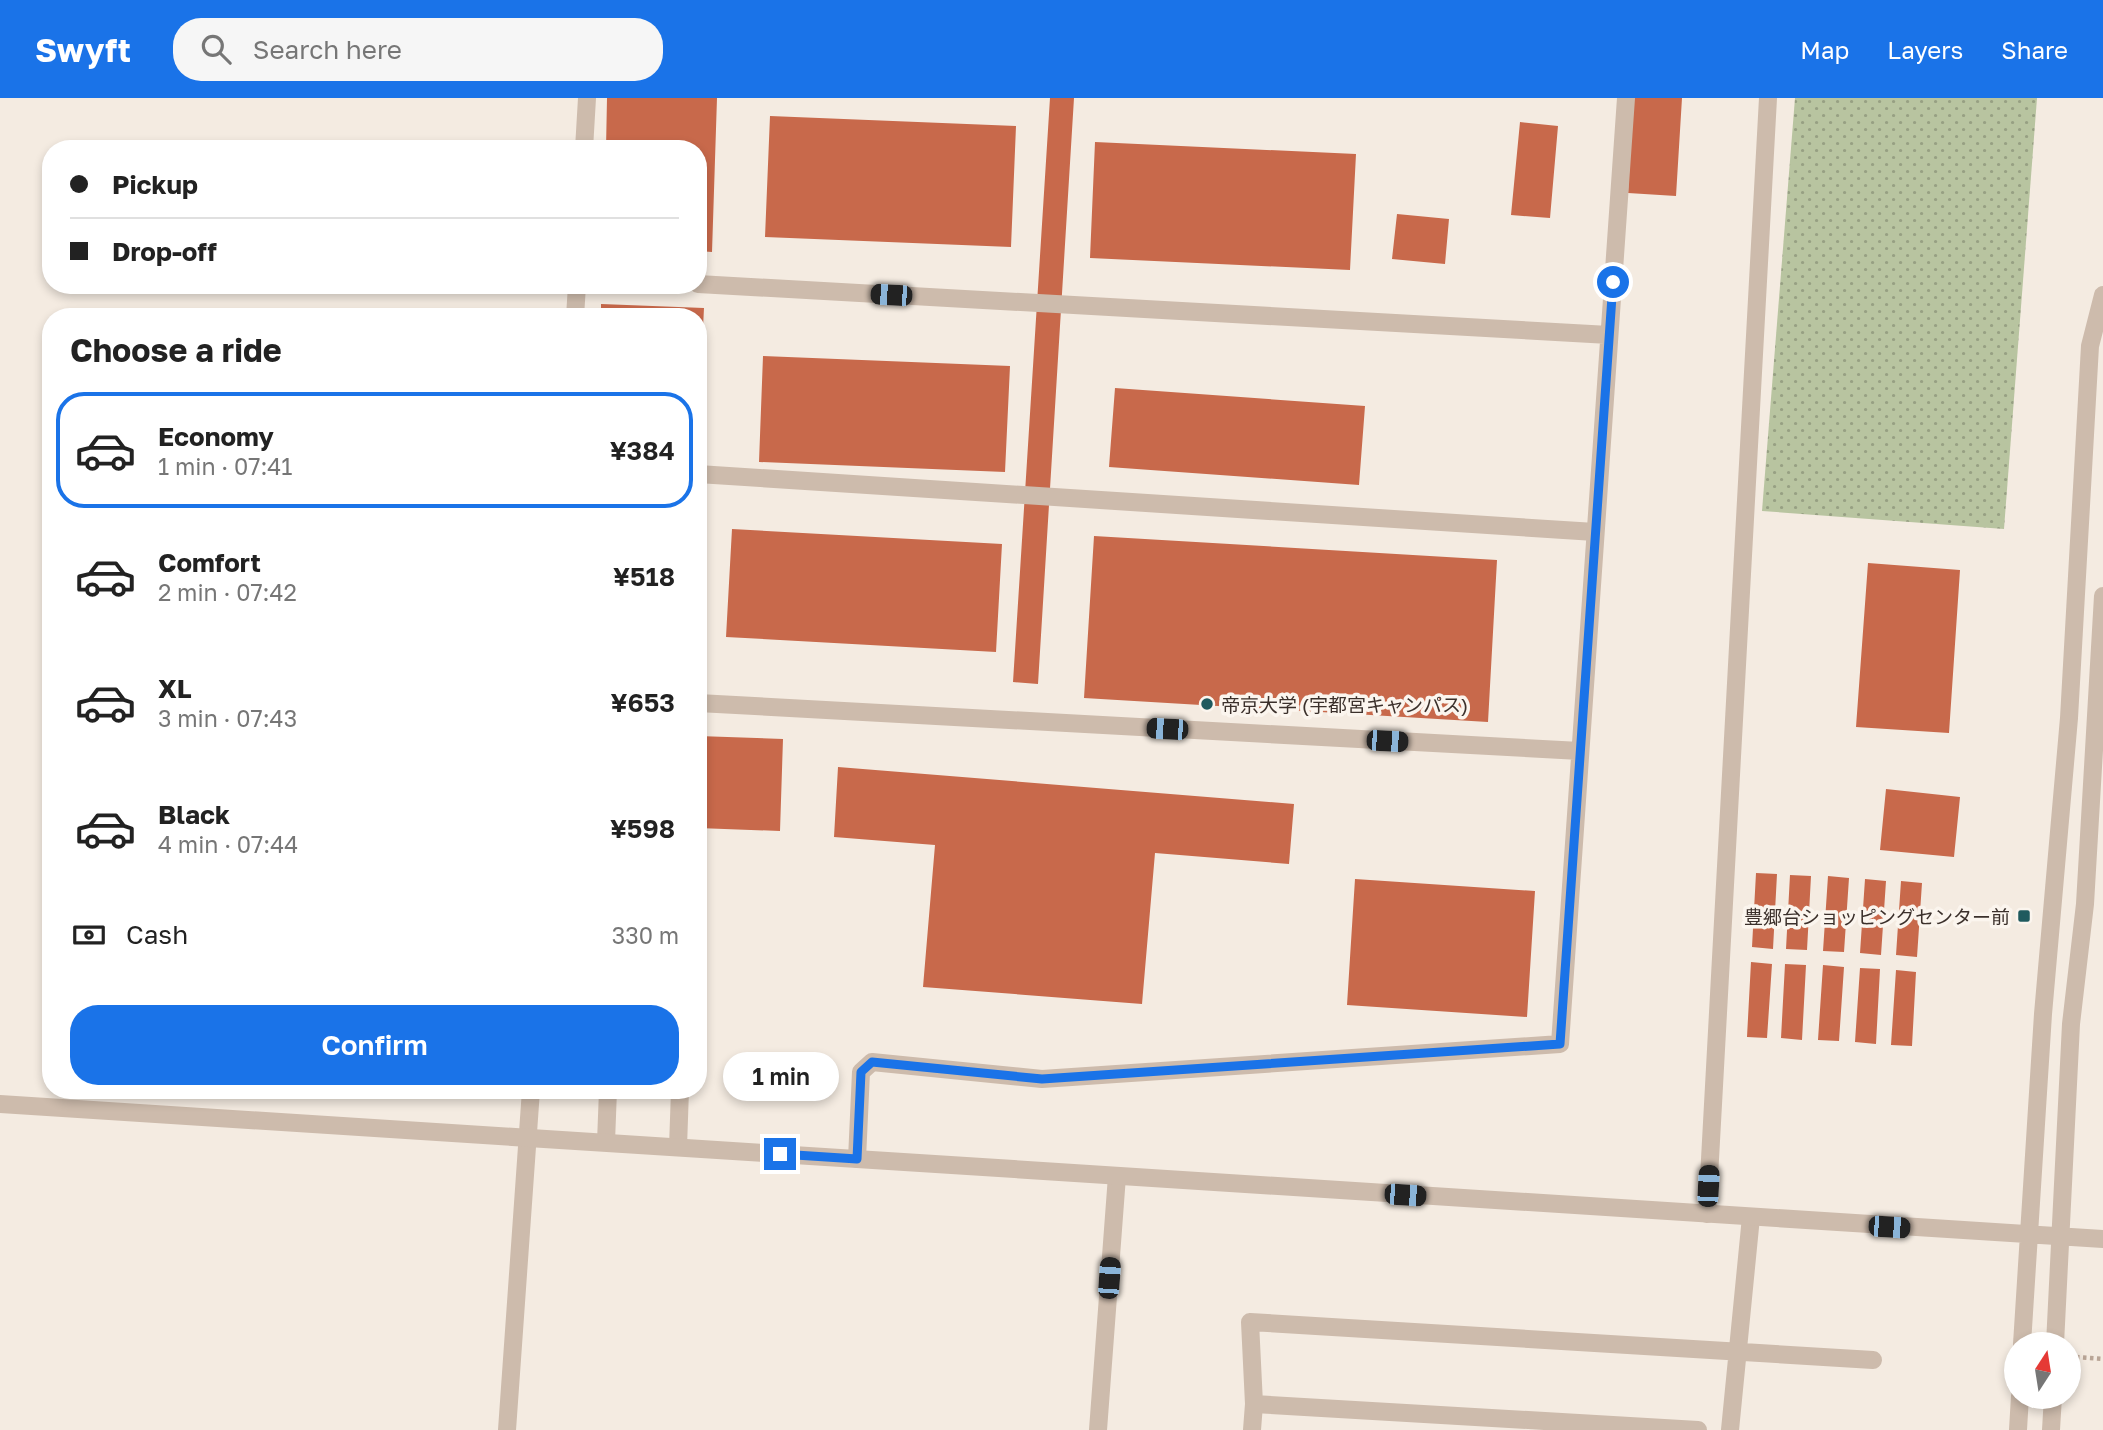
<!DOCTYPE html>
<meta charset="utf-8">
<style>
body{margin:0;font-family:"Golos Text","Noto Sans JP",sans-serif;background:#f6f6f6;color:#222;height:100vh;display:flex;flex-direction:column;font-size:26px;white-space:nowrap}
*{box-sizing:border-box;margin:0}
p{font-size:23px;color:#767676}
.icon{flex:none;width:38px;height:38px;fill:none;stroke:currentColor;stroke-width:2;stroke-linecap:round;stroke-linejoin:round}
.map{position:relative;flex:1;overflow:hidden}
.drawer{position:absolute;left:42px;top:210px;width:665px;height:791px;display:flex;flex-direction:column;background:#fff;border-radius:28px;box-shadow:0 4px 10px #0003}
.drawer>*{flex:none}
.hud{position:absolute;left:42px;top:42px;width:665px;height:154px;border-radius:28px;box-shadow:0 4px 10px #0003;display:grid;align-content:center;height:154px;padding:0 28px;background:#fff}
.needle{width:46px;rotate:12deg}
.fabs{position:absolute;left:2004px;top:1234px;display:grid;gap:14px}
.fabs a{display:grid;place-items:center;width:77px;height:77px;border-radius:50%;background:#fff;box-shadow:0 4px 10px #0003;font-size:35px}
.end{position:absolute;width:32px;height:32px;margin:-16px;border:9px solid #1a73e8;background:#fff;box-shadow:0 0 0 4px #fff}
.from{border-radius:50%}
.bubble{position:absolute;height:49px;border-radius:24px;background:#fff;box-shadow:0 4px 10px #0003;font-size:23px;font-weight:600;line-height:49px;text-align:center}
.car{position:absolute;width:21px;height:42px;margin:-21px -10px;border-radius:9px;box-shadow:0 0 5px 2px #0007;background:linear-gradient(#222 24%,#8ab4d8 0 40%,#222 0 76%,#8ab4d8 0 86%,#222 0)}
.hud b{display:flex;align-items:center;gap:24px;height:66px;font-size:26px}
.hud b+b{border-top:2px solid #e0e0e0}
.hud i{width:18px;height:18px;background:#222}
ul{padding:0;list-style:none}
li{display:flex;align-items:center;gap:21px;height:116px;margin:0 14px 10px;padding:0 14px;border:4px solid transparent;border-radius:28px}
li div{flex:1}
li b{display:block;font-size:26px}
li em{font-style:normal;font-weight:600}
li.active{border-color:#1a73e8}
li>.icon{width:63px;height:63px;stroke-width:1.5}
h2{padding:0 28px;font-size:32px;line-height:84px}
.pay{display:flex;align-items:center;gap:18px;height:77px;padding:0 28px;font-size:26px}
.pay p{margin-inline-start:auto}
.primary-button{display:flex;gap:14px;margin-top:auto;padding:14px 28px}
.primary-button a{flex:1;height:80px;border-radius:28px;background:#1a73e8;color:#fff;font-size:28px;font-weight:600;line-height:80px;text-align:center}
header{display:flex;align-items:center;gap:42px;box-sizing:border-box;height:98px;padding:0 35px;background:#1a73e8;color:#fff}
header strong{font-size:33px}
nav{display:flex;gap:38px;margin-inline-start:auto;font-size:24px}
.search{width:490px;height:63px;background:#f6f6f6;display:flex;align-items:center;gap:18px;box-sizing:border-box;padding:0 24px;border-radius:28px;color:#767676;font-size:26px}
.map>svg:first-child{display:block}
</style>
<header>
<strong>Swyft</strong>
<div class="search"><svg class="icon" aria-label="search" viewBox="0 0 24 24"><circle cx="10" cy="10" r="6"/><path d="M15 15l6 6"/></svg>Search here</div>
<nav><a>Map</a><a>Layers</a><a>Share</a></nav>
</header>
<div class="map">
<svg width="2103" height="1332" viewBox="0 0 2103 1332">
<defs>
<pattern id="grass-dots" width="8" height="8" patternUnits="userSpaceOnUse" patternTransform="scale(1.75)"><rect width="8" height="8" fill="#b8c4a0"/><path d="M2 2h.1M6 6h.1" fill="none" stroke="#97a083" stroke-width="1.8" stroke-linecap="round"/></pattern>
</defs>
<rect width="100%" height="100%" fill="#f4ebe1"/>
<path fill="url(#grass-dots)" d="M 1795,0 L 2037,0 L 2004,431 L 1762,413 Z"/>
<path fill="#c8694b" d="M 607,0 L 717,0 L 712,154 L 698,153 L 698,51 L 606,51 Z
M 1050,0 L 1074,0 L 1038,586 L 1013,584 Z
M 1633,0 L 1682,0 L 1676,98 L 1628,95 Z
M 770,18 L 1016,28 L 1011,149 L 765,139 Z
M 1520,24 L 1558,28 L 1550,120 L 1511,117 Z
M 1095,44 L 1356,56 L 1350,172 L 1090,160 Z
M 1397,116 L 1449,121 L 1445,166 L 1392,161 Z
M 601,206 L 704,210 L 700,289 L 698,289 L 698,219 L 601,219 Z
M 763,258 L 1010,268 L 1005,374 L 759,364 Z
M 1115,290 L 1365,308 L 1359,387 L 1109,369 Z
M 732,431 L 1002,446 L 996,554 L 726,539 Z
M 1094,438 L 1497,462 L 1488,624 L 1084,600 Z
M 1868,465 L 1960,472 L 1949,635 L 1856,629 Z
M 698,638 L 783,641 L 780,733 L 698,730 Z
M 838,669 L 1294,706 L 1289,766 L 1155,755 L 1142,906 L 923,889 L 935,747 L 834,739 Z
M 1886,691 L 1960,699 L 1954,759 L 1880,752 Z
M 1756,775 L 1777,776 L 1773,851 L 1752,849 Z
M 1790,777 L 1811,778 L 1807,852 L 1786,851 Z
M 1828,778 L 1849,780 L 1844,854 L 1823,853 Z
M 1355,781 L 1535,793 L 1527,919 L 1347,907 Z
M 1865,781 L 1886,783 L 1881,857 L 1860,855 Z
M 1901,783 L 1922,785 L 1917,859 L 1896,857 Z
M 1751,864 L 1772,866 L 1767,940 L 1747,939 Z
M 1785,866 L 1806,867 L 1802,942 L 1781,940 Z
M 1823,867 L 1844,869 L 1839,943 L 1818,942 Z
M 1860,870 L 1880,871 L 1876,946 L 1855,944 Z
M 1896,872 L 1916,874 L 1912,948 L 1891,947 Z"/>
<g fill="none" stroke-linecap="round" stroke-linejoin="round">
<path stroke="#b9a596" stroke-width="4.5" stroke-dasharray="3.5 3.5" stroke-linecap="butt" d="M 2076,1259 L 2103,1261"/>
<path stroke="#cdbbac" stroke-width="18" d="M 698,186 L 1609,237
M 698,376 L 1595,434
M 698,605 L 1580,653
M 606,1044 L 608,992
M 678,1049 L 680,992
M 857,1061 L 861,974 L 872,964 L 1042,981 L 1560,946 L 1626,0
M 1254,1306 L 1698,1332
M 1098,1332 L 1117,1078
M 1252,1332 L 1254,1306 L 1250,1224 L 1873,1262
M 1730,1332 L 1751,1119"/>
<path stroke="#cdbbac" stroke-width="18" d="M 584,51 L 587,0
M 575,219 L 577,187
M 1707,1116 L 1768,0
M 507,1332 L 531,992"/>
<path stroke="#cdbbac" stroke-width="18" d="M 0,1006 L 2103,1141
M 2022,1246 L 2043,916 L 2069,620 L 2090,248 L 2103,197
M 2055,1246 L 2071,926 L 2085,806 L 2103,498
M 2018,1332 L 2020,1298
M 2051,1332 L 2053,1298"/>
</g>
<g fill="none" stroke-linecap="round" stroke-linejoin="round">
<path stroke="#1a73e8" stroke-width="9" d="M 780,1056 L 857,1061 L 861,974 L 872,964 L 1042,981 L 1560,946 L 1613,184"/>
</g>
<g fill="#1f5a5e" stroke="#fbf5ee" stroke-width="2.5">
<circle cx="1207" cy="606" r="7"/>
<rect x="2017" y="811" width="14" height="14" rx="3.5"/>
</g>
<g text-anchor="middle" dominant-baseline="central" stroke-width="7" stroke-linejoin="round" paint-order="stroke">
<g font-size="19" fill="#3b302b" stroke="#fbf5ee" text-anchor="start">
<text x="1221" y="606">帝京大学 (宇都宮キャンパス)</text>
<text x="2010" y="818" text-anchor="end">豊郷台ショッピングセンター前</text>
</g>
</g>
</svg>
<div class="fabs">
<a><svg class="needle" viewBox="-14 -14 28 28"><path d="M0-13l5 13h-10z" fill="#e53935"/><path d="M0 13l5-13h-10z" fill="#767676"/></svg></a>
</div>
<i class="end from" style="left:1613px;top:184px"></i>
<i class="end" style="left:780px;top:1056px"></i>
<div class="bubble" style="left:723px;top:954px;width:116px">1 min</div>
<i class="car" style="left:891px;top:197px;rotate:273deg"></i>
<i class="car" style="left:1167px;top:631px;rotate:273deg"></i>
<i class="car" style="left:1387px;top:643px;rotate:93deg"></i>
<i class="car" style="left:1708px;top:1088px;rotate:3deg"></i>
<i class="car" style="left:1405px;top:1097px;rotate:94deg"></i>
<i class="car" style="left:1889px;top:1129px;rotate:94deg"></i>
<i class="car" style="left:1109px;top:1180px;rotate:4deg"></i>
<div class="hud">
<b><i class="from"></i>Pickup</b>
<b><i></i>Drop-off</b>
</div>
<section class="drawer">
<h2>Choose a ride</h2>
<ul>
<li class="active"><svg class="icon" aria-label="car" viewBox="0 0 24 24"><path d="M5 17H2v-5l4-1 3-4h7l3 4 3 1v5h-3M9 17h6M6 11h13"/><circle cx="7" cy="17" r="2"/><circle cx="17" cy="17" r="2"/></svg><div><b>Economy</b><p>1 min · 07:41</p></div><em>¥384</em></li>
<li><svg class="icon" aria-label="car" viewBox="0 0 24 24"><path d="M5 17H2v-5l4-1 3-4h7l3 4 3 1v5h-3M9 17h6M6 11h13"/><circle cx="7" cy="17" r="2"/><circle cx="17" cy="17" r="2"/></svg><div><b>Comfort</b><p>2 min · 07:42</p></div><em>¥518</em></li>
<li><svg class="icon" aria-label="car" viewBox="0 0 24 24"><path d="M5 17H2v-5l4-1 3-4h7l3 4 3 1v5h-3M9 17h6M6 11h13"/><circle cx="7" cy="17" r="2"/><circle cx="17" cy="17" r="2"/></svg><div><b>XL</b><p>3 min · 07:43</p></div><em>¥653</em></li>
<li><svg class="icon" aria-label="car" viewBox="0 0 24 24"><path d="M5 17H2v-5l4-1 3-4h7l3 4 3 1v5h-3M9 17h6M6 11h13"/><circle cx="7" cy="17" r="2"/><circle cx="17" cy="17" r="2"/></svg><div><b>Black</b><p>4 min · 07:44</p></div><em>¥598</em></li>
</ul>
<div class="pay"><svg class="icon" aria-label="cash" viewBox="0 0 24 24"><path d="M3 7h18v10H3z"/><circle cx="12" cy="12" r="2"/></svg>Cash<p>330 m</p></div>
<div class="primary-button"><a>Confirm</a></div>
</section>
</div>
